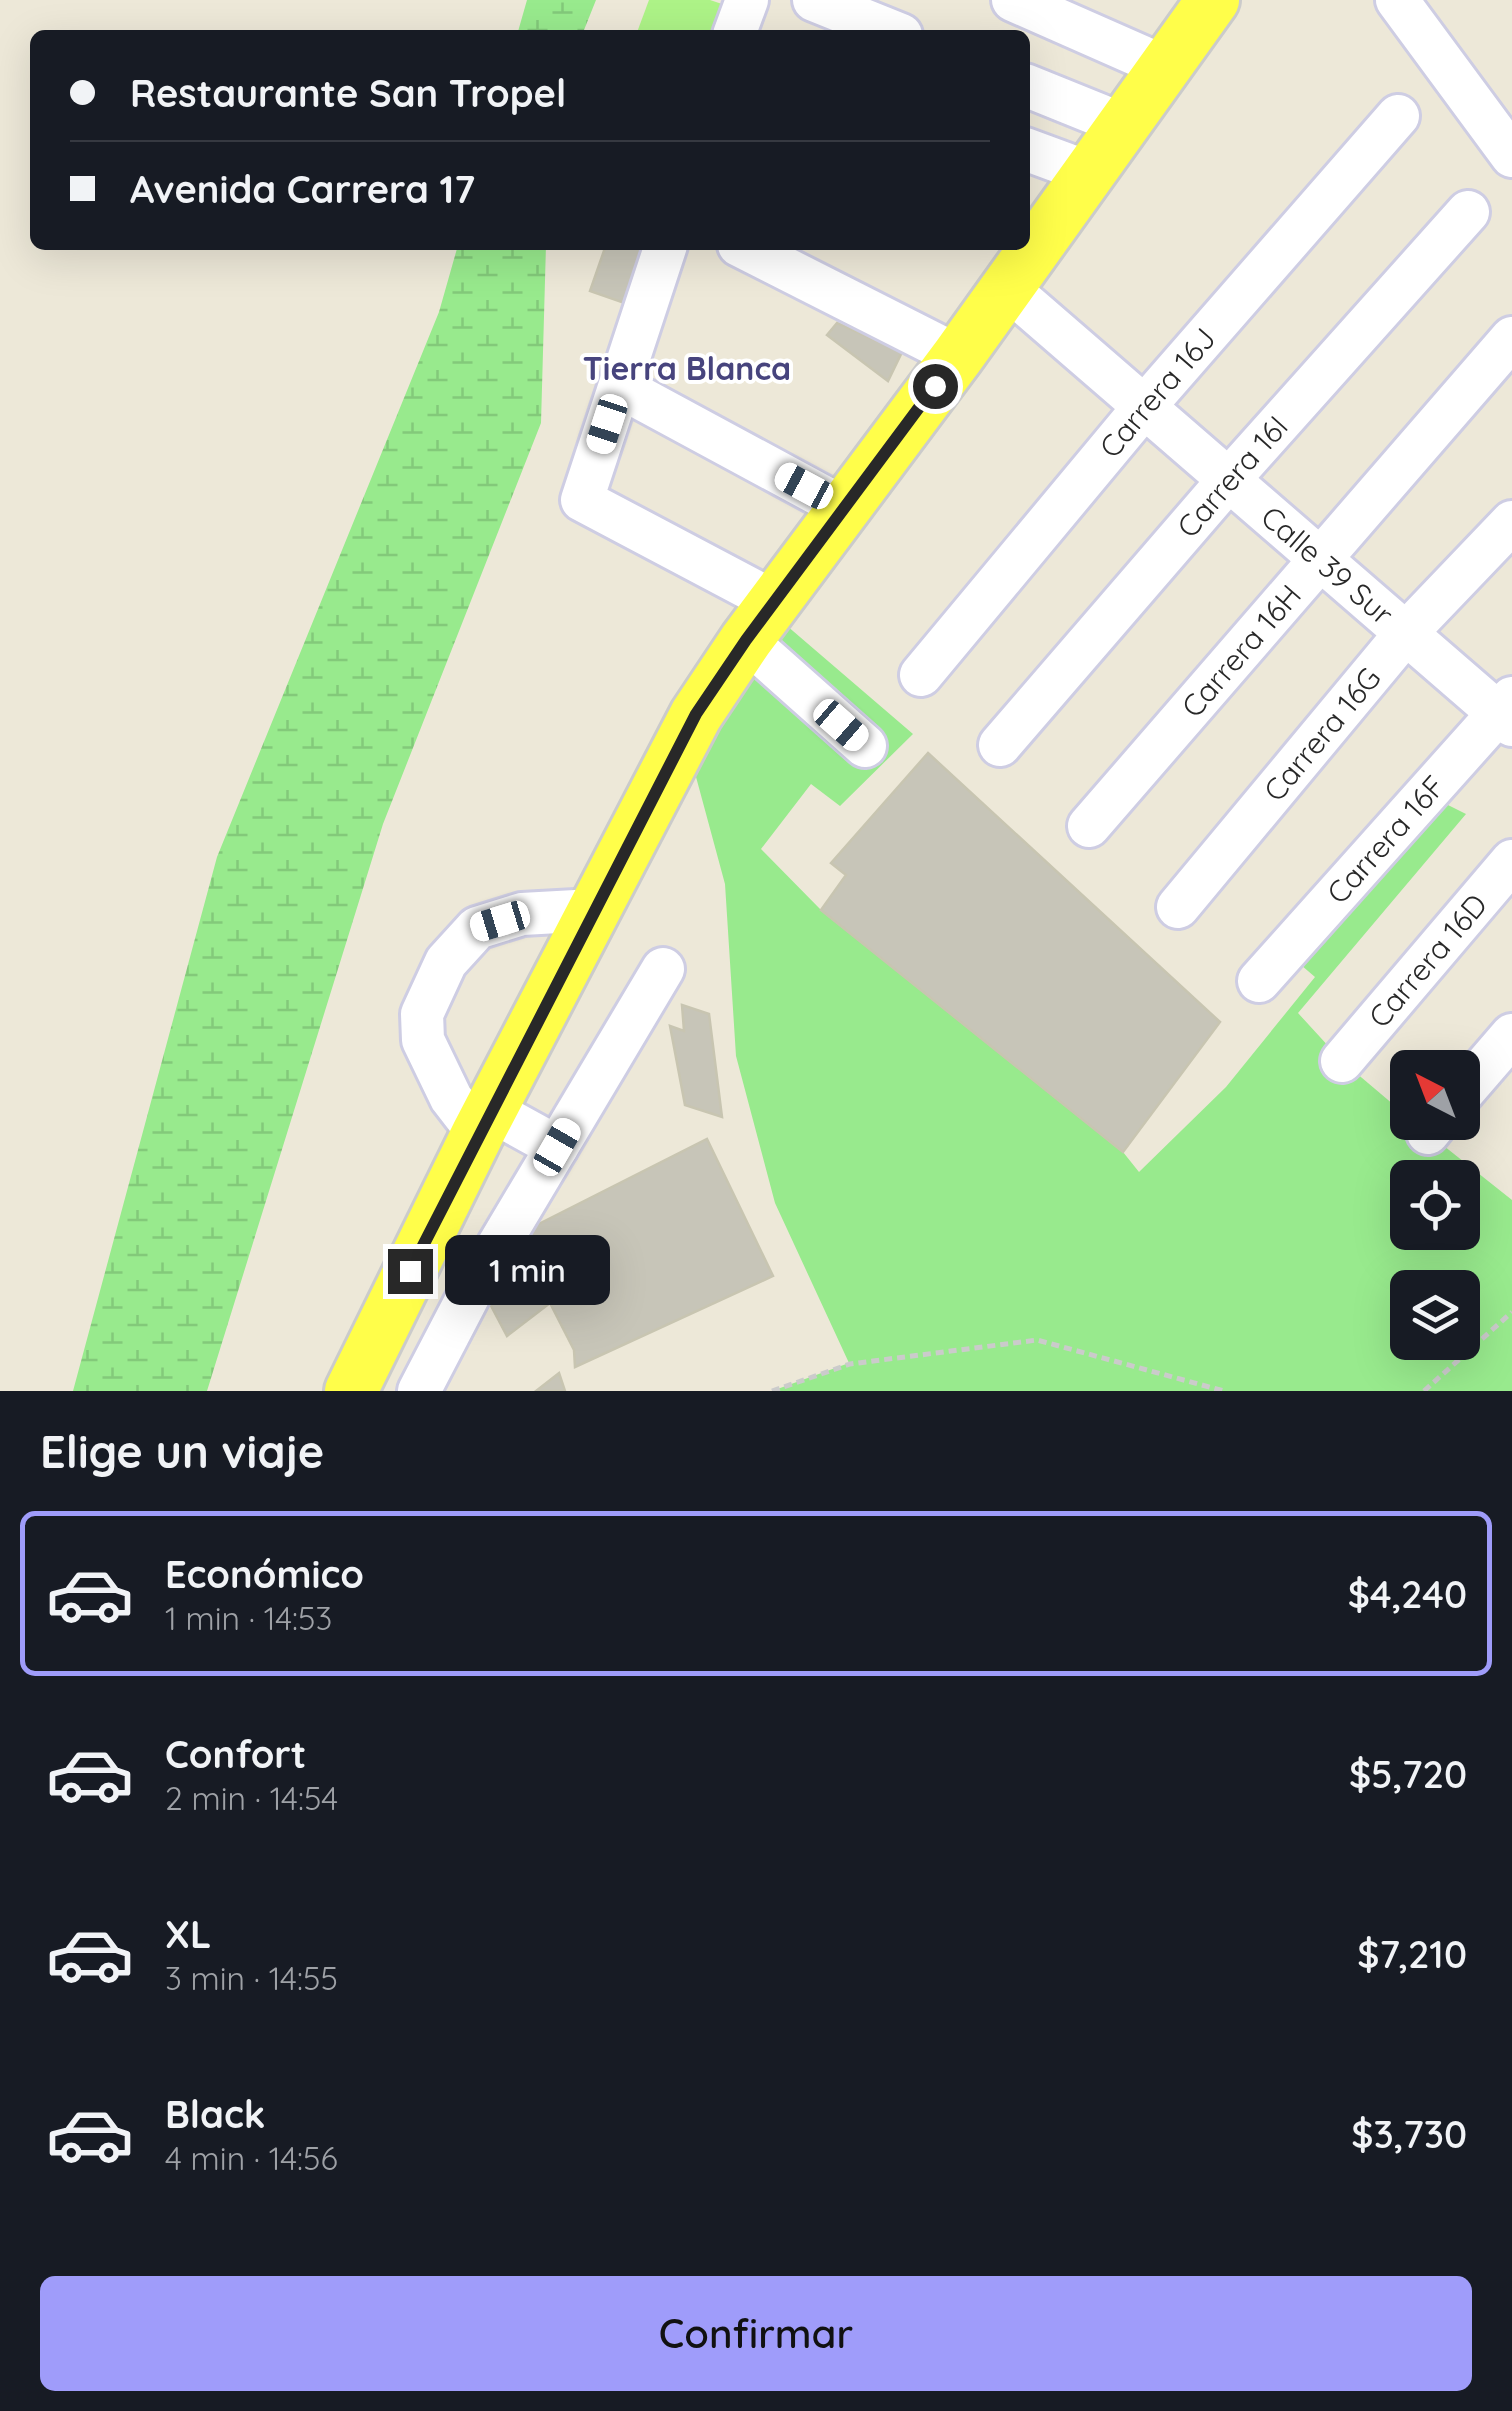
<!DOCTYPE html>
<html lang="es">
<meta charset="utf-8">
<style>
body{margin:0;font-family:Quicksand,sans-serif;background:#242831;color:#f1f3f6;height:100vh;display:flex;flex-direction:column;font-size:38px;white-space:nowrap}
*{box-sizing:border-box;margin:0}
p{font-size:32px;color:#9ea1a6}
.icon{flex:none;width:55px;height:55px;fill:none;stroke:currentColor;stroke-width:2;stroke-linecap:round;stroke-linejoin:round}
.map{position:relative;height:1391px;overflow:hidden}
.sheet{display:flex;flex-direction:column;background:#171b24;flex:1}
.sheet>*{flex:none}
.guide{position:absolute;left:30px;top:30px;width:1000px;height:220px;border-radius:15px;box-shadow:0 10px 40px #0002;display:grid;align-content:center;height:220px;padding:0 40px;background:#171b24}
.needle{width:65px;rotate:318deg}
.fabs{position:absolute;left:1390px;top:1050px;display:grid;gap:20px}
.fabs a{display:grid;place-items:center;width:90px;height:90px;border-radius:15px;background:#171b24;box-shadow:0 10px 40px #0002;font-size:50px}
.end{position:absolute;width:45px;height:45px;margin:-22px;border:12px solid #282828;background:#fff;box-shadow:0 0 0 5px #fff}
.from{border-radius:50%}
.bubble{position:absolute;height:70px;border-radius:15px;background:#171b24;box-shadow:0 10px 40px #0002;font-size:32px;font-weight:600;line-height:70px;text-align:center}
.car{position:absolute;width:30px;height:60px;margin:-30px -15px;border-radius:12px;box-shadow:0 0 8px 2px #0007;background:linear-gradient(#fff 24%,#345 0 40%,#fff 0 76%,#345 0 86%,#fff 0)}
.guide b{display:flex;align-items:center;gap:35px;height:95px;font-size:38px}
.guide b+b{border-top:2px solid #363941}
.guide i{width:25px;height:25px;background:#f1f3f6}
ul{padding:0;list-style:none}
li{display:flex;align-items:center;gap:30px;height:165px;margin:0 20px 15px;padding:0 20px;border:5px solid transparent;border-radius:15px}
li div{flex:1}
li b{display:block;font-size:38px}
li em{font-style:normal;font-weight:600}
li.on{border-color:#9f9cfa}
li>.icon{width:90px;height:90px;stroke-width:1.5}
h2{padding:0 40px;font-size:45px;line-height:120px}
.button{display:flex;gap:20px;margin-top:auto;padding:20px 40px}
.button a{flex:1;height:115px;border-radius:15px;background:#9f9cfa;color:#111;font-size:40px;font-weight:600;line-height:115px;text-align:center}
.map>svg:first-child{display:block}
</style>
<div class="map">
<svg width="1512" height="1391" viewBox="0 0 1512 1391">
<defs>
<pattern id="wetland-marsh" width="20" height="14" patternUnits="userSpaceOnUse" patternTransform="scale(2.5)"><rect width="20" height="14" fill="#98ea8d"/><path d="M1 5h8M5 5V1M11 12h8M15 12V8" fill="none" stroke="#83c97a"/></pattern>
</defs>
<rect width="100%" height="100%" fill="#ede8d8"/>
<path fill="#98ea8d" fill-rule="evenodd" d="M 779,619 L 913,734 L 840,806 L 811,784 L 761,849 L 821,910 L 1123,1152 L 1139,1172 L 1226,1087 L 1315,977 L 1294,959 L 1438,800 L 1466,814 L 1298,1013 L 1342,1061 L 1407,1116 L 1408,1122 L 1415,1123 L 1512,1200 L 1512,1391 L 772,1391 L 849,1363 L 775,1203 L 736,1056 L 725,884 L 689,751 ZM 1408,1178 L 1462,1178 L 1462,1232 L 1408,1232 ZM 1408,1288 L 1462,1288 L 1462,1342 L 1408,1342 Z"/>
<path fill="url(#wetland-marsh)" d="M 527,0 L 596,0 L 582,35 L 517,35 Z
M 458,245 L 546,245 L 541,423 L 383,824 L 207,1391 L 73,1391 L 217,857 L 439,312 Z"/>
<path fill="#adf387" d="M 649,0 L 710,0 L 728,6 L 719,35 L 636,35 Z"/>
<path fill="#c7c5b8" stroke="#c8c5b1" stroke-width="2.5" d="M 606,245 L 651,245 L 630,305 L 590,291 Z
M 837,323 L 902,352 L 888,381 L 827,335 Z
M 928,753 L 1220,1022 L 1123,1152 L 821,910 L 846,875 L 831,863 Z
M 682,1005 L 709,1014 L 722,1117 L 685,1105 L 670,1026 L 684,1031 Z
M 707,1139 L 773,1276 L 575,1367 L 574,1350 L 550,1303 L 507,1336 L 489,1302 L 535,1272 L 517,1235 Z
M 559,1373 L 565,1391 L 536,1391 Z"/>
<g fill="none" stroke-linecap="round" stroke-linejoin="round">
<defs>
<g id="minor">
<path d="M 814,0 L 901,35"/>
<path d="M 1013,0 L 1165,67"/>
<path d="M 1397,0 L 1512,156"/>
<path d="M 734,35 L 747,0"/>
<path d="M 1025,85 L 1124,125"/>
<path d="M 1025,149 L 1090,173"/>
<path d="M 666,245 L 582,500 L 775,602"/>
<path d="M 739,245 L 958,356"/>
<path id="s1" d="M 1006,287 L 1512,725"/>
<path d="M 620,387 L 844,508"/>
<path d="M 746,640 L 865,746"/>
<path id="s2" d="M 921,675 L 1144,407 L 1398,116"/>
<path id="s3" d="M 1000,745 L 1232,476 L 1468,212"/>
<path id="s4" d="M 1089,826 L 1512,338"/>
<path id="s5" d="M 1178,907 L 1405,634 L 1512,522"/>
<path id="s6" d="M 1259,981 L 1512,698"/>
<path id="s7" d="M 1342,1061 L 1512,861"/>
<path d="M 1462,1093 L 1512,1035"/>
<path d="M 478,1133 L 451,1098 L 423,1040 L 422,1014 L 446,962 L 477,928 L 522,914 L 594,910"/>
<path d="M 1428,1133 L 1437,1122"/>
<path d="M 557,1147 L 663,969"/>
<path d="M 419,1391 L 470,1293 L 557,1147 L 490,1110"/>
</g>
<path id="major" d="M 351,1391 L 478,1133 L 696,715 L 746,640 L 958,356 L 1213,0"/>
</defs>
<use href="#minor" stroke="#cecde3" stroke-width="48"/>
<use href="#major" stroke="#cbcbcb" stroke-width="58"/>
<path stroke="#cbcbcb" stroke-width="5" stroke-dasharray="8 5" stroke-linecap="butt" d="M 772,1391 L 850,1364 L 1037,1340 L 1224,1391
M 1424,1391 L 1512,1312"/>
<use href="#minor" stroke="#fff" stroke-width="42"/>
<use href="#major" stroke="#fffe4a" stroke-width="52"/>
</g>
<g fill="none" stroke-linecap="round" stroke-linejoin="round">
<path stroke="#282828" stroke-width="12" d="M 410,1271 L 696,714 L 746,640 L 935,386"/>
</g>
<g text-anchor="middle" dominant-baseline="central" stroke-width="8" stroke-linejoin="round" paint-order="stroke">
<g font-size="30" fill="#282828" stroke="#fff">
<text stroke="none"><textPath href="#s2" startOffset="368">Carrera 16J</textPath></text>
<text stroke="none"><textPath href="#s3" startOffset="355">Carrera 16I</textPath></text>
<text stroke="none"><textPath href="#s1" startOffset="425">Calle 39 Sur</textPath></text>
<text stroke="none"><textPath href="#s4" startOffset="232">Carrera 16H</textPath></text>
<text stroke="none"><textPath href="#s5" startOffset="225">Carrera 16G</textPath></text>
<text stroke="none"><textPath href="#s6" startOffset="190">Carrera 16F</textPath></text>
<text stroke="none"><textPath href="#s7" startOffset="132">Carrera 16D</textPath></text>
</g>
<g font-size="32" font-weight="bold" fill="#47447d" stroke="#fff">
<text x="687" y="368">Tierra Blanca</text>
</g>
</g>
</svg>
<div class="fabs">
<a><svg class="needle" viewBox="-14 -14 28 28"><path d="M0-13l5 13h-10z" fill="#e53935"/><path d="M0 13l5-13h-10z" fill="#9ea1a6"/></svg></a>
<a><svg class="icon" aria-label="locate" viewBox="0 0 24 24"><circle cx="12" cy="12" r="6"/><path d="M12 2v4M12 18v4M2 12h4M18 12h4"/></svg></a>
<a><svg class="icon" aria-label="layers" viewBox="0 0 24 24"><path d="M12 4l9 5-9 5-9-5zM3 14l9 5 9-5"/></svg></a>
</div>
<i class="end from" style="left:935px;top:386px"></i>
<i class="end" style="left:410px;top:1271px"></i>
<div class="bubble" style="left:445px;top:1235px;width:165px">1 min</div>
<i class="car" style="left:607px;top:424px;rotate:198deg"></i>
<i class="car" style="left:804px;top:486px;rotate:298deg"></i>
<i class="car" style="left:841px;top:725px;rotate:131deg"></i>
<i class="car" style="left:500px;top:921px;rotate:253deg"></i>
<i class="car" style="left:557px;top:1147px;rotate:30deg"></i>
<div class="guide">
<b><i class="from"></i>Restaurante San Tropel</b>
<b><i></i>Avenida Carrera 17</b>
</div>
</div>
<section class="sheet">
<h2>Elige un viaje</h2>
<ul>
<li class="on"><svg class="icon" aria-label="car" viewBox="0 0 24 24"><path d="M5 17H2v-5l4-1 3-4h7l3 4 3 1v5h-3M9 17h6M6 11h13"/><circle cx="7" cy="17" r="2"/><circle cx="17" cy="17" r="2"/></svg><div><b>Económico</b><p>1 min · 14:53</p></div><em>$4,240</em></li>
<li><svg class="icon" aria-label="car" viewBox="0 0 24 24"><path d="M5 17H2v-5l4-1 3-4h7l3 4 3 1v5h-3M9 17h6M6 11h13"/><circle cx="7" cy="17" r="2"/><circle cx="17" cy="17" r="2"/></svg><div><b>Confort</b><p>2 min · 14:54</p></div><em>$5,720</em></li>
<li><svg class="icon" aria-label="car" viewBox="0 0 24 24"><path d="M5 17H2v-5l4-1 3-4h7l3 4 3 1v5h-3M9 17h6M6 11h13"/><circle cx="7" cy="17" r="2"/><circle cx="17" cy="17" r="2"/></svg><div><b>XL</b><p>3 min · 14:55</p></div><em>$7,210</em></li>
<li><svg class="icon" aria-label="car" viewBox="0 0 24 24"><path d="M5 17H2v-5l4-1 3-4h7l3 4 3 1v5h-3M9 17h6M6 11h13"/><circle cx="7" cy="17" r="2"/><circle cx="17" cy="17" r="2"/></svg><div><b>Black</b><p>4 min · 14:56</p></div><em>$3,730</em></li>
</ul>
<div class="button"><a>Confirmar</a></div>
</section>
